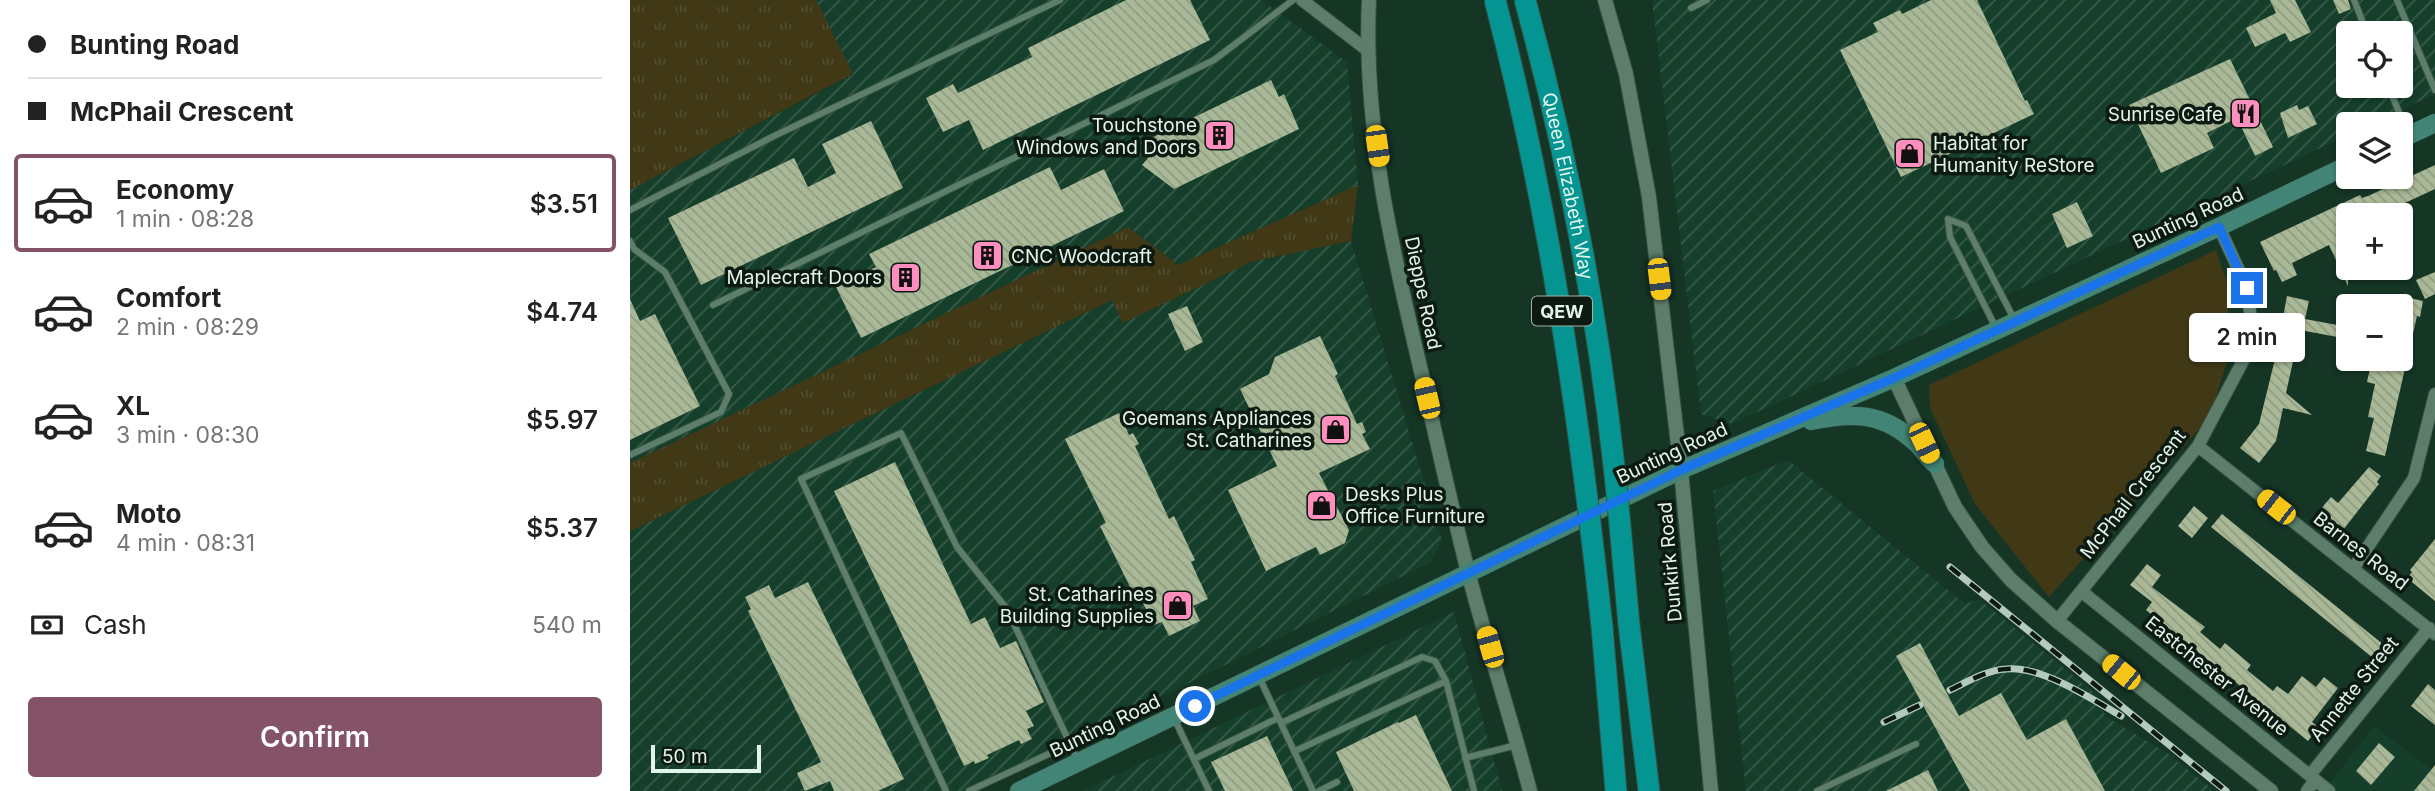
<!DOCTYPE html>
<meta charset="utf-8">
<style>
body{margin:0;font-family:Inter,sans-serif;background:#f6f6f6;color:#222;height:100vh;display:flex;flex-direction:column;font-size:26px;white-space:nowrap}
*{box-sizing:border-box;margin:0}
p{font-size:23px;color:#767676}
.icon{flex:none;width:38px;height:38px;fill:none;stroke:currentColor;stroke-width:2;stroke-linecap:round;stroke-linejoin:round}
.map{position:relative;flex:1;overflow:hidden}
.panel{display:flex;flex-direction:column;background:#fff;width:630px}
.panel>*{flex:none}
.hud{display:grid;align-content:center;height:154px;padding:0 28px;background:#fff}
.buttons{position:absolute;left:1706px;top:21px;display:grid;gap:14px}
.buttons a{display:grid;place-items:center;width:77px;height:77px;border-radius:7px;background:#fff;box-shadow:0 2px 5px #0004;font-size:35px}
.scale{position:absolute;left:21px;bottom:18px;width:110px;box-sizing:border-box;padding-left:7px;border:4px solid #e3f5ea;border-top:0;font-size:19px;line-height:24px;white-space:nowrap;color:#e3f5ea;-webkit-text-stroke:5px #0c1a12;paint-order:stroke}
.end{position:absolute;width:32px;height:32px;margin:-16px;border:9px solid #1a73e8;background:#fff;box-shadow:0 0 0 4px #fff}
.from{border-radius:50%}
.bubble{position:absolute;height:49px;border-radius:7px;background:#fff;box-shadow:0 2px 5px #0004;font-size:23px;font-weight:600;line-height:49px;text-align:center}
.car{position:absolute;width:21px;height:42px;margin:-21px -10px;border-radius:9px;box-shadow:0 0 5px 2px #0007;background:linear-gradient(#f5c518 24%,#345 0 40%,#f5c518 0 76%,#345 0 86%,#f5c518 0)}
.hud b{display:flex;align-items:center;gap:24px;height:66px;font-size:26px}
.hud b+b{border-top:2px solid #e0e0e0}
.hud i{width:18px;height:18px;background:#222}
ul{padding:0;list-style:none}
li{display:flex;align-items:center;gap:21px;height:98px;margin:0 14px 10px;padding:0 14px;border:4px solid transparent;border-radius:7px}
li div{flex:1}
li b{display:block;font-size:26px}
li em{font-style:normal;font-weight:600}
li.selected{border-color:#855368}
li>.icon{width:63px;height:63px;stroke-width:1.5}
.pay{display:flex;align-items:center;gap:18px;height:77px;padding:0 28px;font-size:26px}
.pay p{margin-inline-start:auto}
.primary-button{display:flex;gap:14px;margin-top:auto;padding:14px 28px}
.primary-button a{flex:1;height:80px;border-radius:7px;background:#855368;color:#fff;font-size:28px;font-weight:600;line-height:80px;text-align:center}
main{display:flex;flex:1;min-height:0}
.map>svg:first-child{display:block}
</style>
<main>
<section class="panel">
<div class="hud">
<b><i class="from"></i>Bunting Road</b>
<b><i></i>McPhail Crescent</b>
</div>
<ul>
<li class="selected"><svg class="icon" aria-label="car" viewBox="0 0 24 24"><path d="M5 17H2v-5l4-1 3-4h7l3 4 3 1v5h-3M9 17h6M6 11h13"/><circle cx="7" cy="17" r="2"/><circle cx="17" cy="17" r="2"/></svg><div><b>Economy</b><p>1 min · 08:28</p></div><em>$3.51</em></li>
<li><svg class="icon" aria-label="car" viewBox="0 0 24 24"><path d="M5 17H2v-5l4-1 3-4h7l3 4 3 1v5h-3M9 17h6M6 11h13"/><circle cx="7" cy="17" r="2"/><circle cx="17" cy="17" r="2"/></svg><div><b>Comfort</b><p>2 min · 08:29</p></div><em>$4.74</em></li>
<li><svg class="icon" aria-label="car" viewBox="0 0 24 24"><path d="M5 17H2v-5l4-1 3-4h7l3 4 3 1v5h-3M9 17h6M6 11h13"/><circle cx="7" cy="17" r="2"/><circle cx="17" cy="17" r="2"/></svg><div><b>XL</b><p>3 min · 08:30</p></div><em>$5.97</em></li>
<li><svg class="icon" aria-label="car" viewBox="0 0 24 24"><path d="M5 17H2v-5l4-1 3-4h7l3 4 3 1v5h-3M9 17h6M6 11h13"/><circle cx="7" cy="17" r="2"/><circle cx="17" cy="17" r="2"/></svg><div><b>Moto</b><p>4 min · 08:31</p></div><em>$5.37</em></li>
</ul>
<div class="pay"><svg class="icon" aria-label="cash" viewBox="0 0 24 24"><path d="M3 7h18v10H3z"/><circle cx="12" cy="12" r="2"/></svg>Cash<p>540 m</p></div>
<div class="primary-button"><a>Confirm</a></div>
</section>
<div class="map">
<svg width="1805" height="791" viewBox="0 0 1805 791">
<defs>
<pattern id="industrial-furrows" width="10" height="10" patternUnits="userSpaceOnUse" patternTransform="scale(1.75)"><rect width="10" height="10" fill="#153f2b"/><path d="M-1 1l2-2M0 10L10 0M9 11l2-2" fill="none" stroke="#375b4a"/></pattern>
<pattern id="grass-tufts" width="24" height="20" patternUnits="userSpaceOnUse" patternTransform="scale(1.75)"><rect width="24" height="20" fill="#413816"/><path d="M3 7l-1-3M5 7V3M7 7l1-3M15 17l-1-3M17 17v-4M19 17l1-3" fill="none" stroke="#534c2d"/></pattern>
<pattern id="building-back-hatch" width="6" height="6" patternUnits="userSpaceOnUse" patternTransform="scale(1.75)"><rect width="6" height="6" fill="#a9b896"/><path d="M-1 5l2 2M0 0l6 6M5-1l2 2" fill="none" stroke="#909c82"/></pattern>
</defs>
<rect width="100%" height="100%" fill="#153525"/>
<path fill="#153f2b" d="M 1744,726 L 1805,772 L 1805,791 L 1700,791 L 1696,788 Z"/>
<path fill="url(#industrial-furrows)" fill-rule="evenodd" d="M 186,0 L 631,0 L 717,62 L 728,185 L 548,265 L 498,227 L 0,463 L 0,190 L 223,75 Z
M 1022,0 L 1805,0 L 1805,94 L 1741,124 L 1718,124 L 1718,135 L 1102,424 L 1071,414 ZM 1718,33 L 1771,33 L 1771,86 L 1718,86 Z
M 721,241 L 812,540 L 801,562 L 343,791 L 0,791 L 0,531 L 482,300 L 493,323 L 621,262 Z
M 1158,460 L 1335,604 L 1349,599 L 1467,695 L 1475,716 L 1537,753 L 1585,791 L 1116,791 L 1083,491 Z
M 824,612 L 872,791 L 453,791 Z"/>
<path fill="url(#grass-tufts)" d="M 0,0 L 186,0 L 223,74 L 0,190 Z
M 728,185 L 721,241 L 621,262 L 493,323 L 482,300 L 0,531 L 0,463 L 498,227 L 548,265 Z"/>
<path fill="#413816" d="M 1586,250 L 1599,288 L 1597,361 L 1580,417 L 1419,597 L 1345,504 L 1300,408 L 1299,385 Z"/>
<path fill="url(#building-back-hatch)" d="M 496,0 L 560,0 L 580,40 L 353,150 L 339,120 L 313,132 L 296,98 L 323,84 L 328,93 L 402,57 L 398,48 Z
M 1301,0 L 1347,0 L 1395,101 L 1397,100 L 1404,114 L 1271,177 L 1210,50 L 1248,32 L 1243,23 L 1270,10 L 1272,14 Z
M 1640,0 L 1665,0 L 1681,32 L 1660,42 L 1655,33 L 1625,47 L 1616,28 L 1646,13 Z
M 1703,0 L 1718,0 L 1721,9 L 1709,14 Z
M 1600,59 L 1643,147 L 1625,156 L 1607,118 L 1577,133 L 1584,148 L 1531,173 L 1499,105 Z
M 641,80 L 649,97 L 654,94 L 669,129 L 544,189 L 512,165 L 518,158 L 511,143 Z
M 1667,105 L 1669,110 L 1678,106 L 1687,124 L 1658,138 L 1650,113 Z
M 241,121 L 273,188 L 71,285 L 38,218 L 164,158 L 178,187 L 206,173 L 192,144 Z
M 1805,165 L 1805,189 L 1749,215 L 1718,215 L 1718,235 L 1713,238 L 1718,248 L 1718,286 L 1699,245 L 1662,263 L 1667,275 L 1652,282 L 1646,270 L 1644,271 L 1630,242 L 1730,195 L 1732,198 L 1738,196 Z
M 420,167 L 431,190 L 474,169 L 494,211 L 231,338 L 206,287 L 246,267 L 239,254 Z
M 1447,202 L 1463,236 L 1437,248 L 1422,214 Z
M 1805,272 L 1805,294 L 1795,299 L 1786,280 Z
M 1657,296 L 1679,301 L 1675,319 L 1718,327 L 1718,339 L 1670,330 L 1656,393 L 1682,415 L 1653,408 L 1646,441 L 1629,463 L 1610,448 L 1629,424 L 1646,355 Z
M 1771,296 L 1793,301 L 1790,317 L 1787,316 L 1755,456 L 1736,451 L 1744,418 L 1738,417 L 1745,384 L 1737,382 L 1742,359 L 1771,365 Z
M 0,299 L 10,321 L 25,314 L 70,406 L 0,440 Z
M 557,306 L 573,342 L 555,351 L 538,314 Z
M 690,336 L 708,374 L 705,376 L 727,424 L 732,422 L 736,432 L 732,434 L 740,449 L 689,473 L 719,530 L 715,543 L 690,555 L 686,547 L 636,571 L 598,490 L 647,466 L 610,389 L 639,374 L 645,357 Z
M 489,413 L 499,435 L 503,433 L 509,444 L 505,446 L 539,519 L 544,516 L 565,560 L 561,562 L 578,599 L 563,606 L 570,621 L 539,636 L 532,622 L 524,625 L 511,599 L 507,601 L 470,526 L 476,523 L 435,439 Z
M 265,462 L 341,624 L 355,617 L 370,648 L 386,641 L 414,702 L 396,711 L 404,726 L 397,729 L 402,739 L 391,744 L 389,740 L 357,755 L 359,758 L 345,764 L 344,761 L 334,766 L 204,491 Z
M 1739,467 L 1751,476 L 1747,482 L 1749,484 L 1713,530 L 1689,511 L 1701,497 L 1708,503 Z
M 1564,506 L 1578,518 L 1562,538 L 1548,526 Z
M 1592,514 L 1754,645 L 1743,658 L 1581,527 Z
M 1805,539 L 1805,601 L 1777,578 L 1782,572 L 1780,570 Z
M 1517,564 L 1531,575 L 1522,587 L 1575,627 L 1570,632 L 1590,649 L 1595,643 L 1621,665 L 1617,670 L 1643,691 L 1647,686 L 1658,694 L 1672,676 L 1686,687 L 1694,677 L 1708,688 L 1682,722 L 1688,727 L 1678,741 L 1516,610 L 1522,602 L 1500,585 Z
M 178,582 L 274,779 L 248,791 L 204,791 L 200,781 L 175,791 L 167,773 L 191,762 L 118,611 L 121,609 L 115,597 L 139,585 L 145,598 Z
M 1290,643 L 1329,716 L 1371,693 L 1397,740 L 1436,719 L 1475,791 L 1340,791 L 1266,656 Z
M 1798,684 L 1805,690 L 1805,725 L 1781,706 Z
M 786,715 L 822,791 L 724,791 L 706,752 L 768,722 L 769,723 Z
M 637,736 L 663,791 L 595,791 L 581,762 Z
M 1749,743 L 1765,757 L 1741,785 L 1726,771 Z
M 1805,765 L 1805,791 L 1784,791 Z
M 1298,770 L 1308,791 L 1256,791 Z"/>
<g fill="none" stroke-linecap="round" stroke-linejoin="round">
<defs>
<path id="service" d="M 1724,0 L 1737,33
M 1767,0 L 1805,90
M 1061,8 L 1077,0
M 1758,86 L 1778,134
M 0,210 L 144,136 L 430,0
M 0,241 L 4,249 L 35,272 L 99,394 L 91,412 L 0,455
M 83,305 L 584,60 L 663,0
M 1366,328 L 1320,237 L 1318,219 L 1336,226 L 1384,319
M 629,677 L 683,791
M 544,718 L 579,791
M 651,723 L 792,657 L 805,661 L 816,681
M 665,751 L 816,681 L 844,791
M 835,758 L 887,745
M 564,759 L 648,718
M 316,791 L 171,479 L 271,433 L 327,547 L 377,609 L 448,761
M 339,791 L 440,744
M 689,791 L 707,782
M 1187,791 L 1286,744"/>
<path id="minor" d="M 672,0 L 737,50
M 1568,446 L 1805,634
M 1723,569 L 1784,478 L 1805,394
M 1451,591 L 1699,791
M 1427,621 L 1568,446 L 1614,359 L 1621,320 L 1617,288 L 1589,227
M 1680,775 L 1799,628
M 1677,791 L 1685,780"/>
<path id="tertiary" d="M 739,0 C 733,125 762,250 791,371 C 806,438 821,505 838,572 C 857,645 881,718 900,791
M 975,0 L 996,74 L 1019,197 L 1051,470 L 1081,791
M 1264,378 L 1325,507 L 1352,547 L 1381,580 L 1427,621 L 1641,791"/>
<path id="secondary" d="M 1771,139 L 1805,123
M 1181,421 C 1223,412 1253,412 1286,443 C 1293,450 1298,458 1305,464
M 389,791 L 1051,470 L 1264,378 L 1589,227 L 1718,165"/>
<path id="motorway" d="M 999,625 L 1019,791
M 972,627 L 986,791"/>
</defs>
<use href="#service" stroke="#365143" stroke-width="8"/>
<use href="#minor" stroke="#365143" stroke-width="14"/>
<use href="#tertiary" stroke="#365143" stroke-width="16"/>
<use href="#secondary" stroke="#365143" stroke-width="19"/>
<use href="#motorway" stroke="#365143" stroke-width="23"/>
<use href="#service" stroke="#5c7e6b" stroke-width="6"/>
<use href="#minor" stroke="#5c7e6b" stroke-width="12"/>
<use href="#tertiary" stroke="#5c7e6b" stroke-width="14"/>
<use href="#secondary" stroke="#428577" stroke-width="18"/>
<use href="#motorway" stroke="#049492" stroke-width="21"/>
<defs>
<path id="rail" d="M 1320,567 L 1596,791
M 1320,690 C 1337,682 1357,670 1376,669 C 1410,665 1462,699 1491,716
M 1254,722 L 1290,705"/>
</defs>
<use href="#rail" stroke="#b5cabe" stroke-width="7"/>
<use href="#rail" stroke="#0c1a12" stroke-width="4.5" stroke-dasharray="13" stroke-linecap="butt"/>
<defs>
<g id="motorway-bridge">
<path d="M 865,0 C 919,207 949,414 972,627"/>
<path id="s1" d="M 895,0 C 936,150 967,312 984,466 C 990,519 994,572 999,625"/>
</g>
</defs>
<use href="#motorway-bridge" stroke="#365143" stroke-width="23" stroke-linecap="butt"/>
<use href="#motorway-bridge" stroke="#049492" stroke-width="21"/>
</g>
<g fill="none" stroke-linecap="round" stroke-linejoin="round">
<path stroke="#1a73e8" stroke-width="9" d="M 565,706 L 1051,470 L 1264,378 L 1589,227 L 1617,288"/>
</g>
<defs>
<symbol id="restaurant-square" viewBox="-11 -11 22 22"><rect x="-9" y="-9" width="18" height="18" rx="4" fill="#fe8ebd" stroke="#0c1a12"/><path d="M-5-6h1v4h1v-4h1v4h1v-4h1v5L-1.5 .5V6h-2V.5L-5-1ZM5-6V6H3V1.5H1.5Q1.5-4 5-6Z" fill="#111"/></symbol>
<symbol id="building-square" viewBox="-11 -11 22 22"><rect x="-9" y="-9" width="18" height="18" rx="4" fill="#fe8ebd" stroke="#0c1a12"/><path d="M-4-6H4V6H1V3H-1V6H-4ZM-2.5-4.3h1.7v1.8h-1.7ZM.8-4.3h1.7v1.8H.8ZM-2.5-1h1.7V.8h-1.7ZM.8-1h1.7V.8H.8Z" fill="#111"/></symbol>
<symbol id="shop-square" viewBox="-11 -11 22 22"><rect x="-9" y="-9" width="18" height="18" rx="4" fill="#fe8ebd" stroke="#0c1a12"/><path d="M-5-2.5h2.3a2.7 3.5 0 0 1 5.4 0H5L5.5 6h-11ZM-1.5-2.5h3a1.5 2.3 0 0 0-3 0Z" fill="#111"/></symbol>
</defs>
<g fill-rule="evenodd">
<use href="#restaurant-square" x="1598" y="96" width="35" height="35"/>
<use href="#building-square" x="572" y="118" width="35" height="35"/>
<use href="#shop-square" x="1262" y="136" width="35" height="35"/>
<use href="#building-square" x="340" y="238" width="35" height="35"/>
<use href="#building-square" x="258" y="260" width="35" height="35"/>
<use href="#shop-square" x="688" y="412" width="35" height="35"/>
<use href="#shop-square" x="674" y="488" width="35" height="35"/>
<use href="#shop-square" x="530" y="588" width="35" height="35"/>
</g>
<g text-anchor="middle" dominant-baseline="central" stroke-width="7" stroke-linejoin="round" paint-order="stroke">
<rect fill="#0c1a12" stroke="#a2b3a9" stroke-width="2" x="902" y="296.5" width="60" height="29" rx="5"/>
<g font-size="18" font-weight="bold" fill="#e3f5ea">
<text x="932" y="311">QEW</text>
</g>
<g font-size="19" fill="#e3f5ea" stroke="#0c1a12" text-anchor="end">
<text x="1593" y="114">Sunrise Cafe</text>
<text x="567" y="125">Touchstone<tspan x="567" dy="22">Windows and Doors</tspan></text>
<text x="1303" y="143" text-anchor="start">Habitat for<tspan x="1303" dy="22">Humanity ReStore</tspan></text>
<text x="381" y="256" text-anchor="start">CNC Woodcraft</text>
<text x="252" y="277">Maplecraft Doors</text>
<text x="682" y="418">Goemans Appliances<tspan x="682" dy="22">St. Catharines</tspan></text>
<text x="715" y="494" text-anchor="start">Desks Plus<tspan x="715" dy="22">Office Furniture</tspan></text>
<text x="524" y="594">St. Catharines<tspan x="524" dy="22">Building Supplies</tspan></text>
</g>
<g font-size="19" fill="#e3f5ea" stroke="#0c1a12">
<text stroke="none"><textPath href="#s1" startOffset="191">Queen Elizabeth Way</textPath></text>
<text transform="translate(1558 218) rotate(-25)">Bunting Road</text>
<text transform="translate(793 293) rotate(78)">Dieppe Road</text>
<text transform="translate(1042 453) rotate(-25)">Bunting Road</text>
<text transform="translate(1503 494) rotate(-52)">McPhail Crescent</text>
<text transform="translate(1731 551) rotate(38)">Barnes Road</text>
<text transform="translate(1040 562) rotate(-95)">Dunkirk Road</text>
<text transform="translate(1587 676) rotate(39)">Eastchester Avenue</text>
<text transform="translate(1724 689) rotate(-51)">Annette Street</text>
<text transform="translate(475 726) rotate(-26)">Bunting Road</text>
</g>
</g>
</svg>
<div class="buttons">
<a><svg class="icon" aria-label="locate" viewBox="0 0 24 24"><circle cx="12" cy="12" r="6"/><path d="M12 2v4M12 18v4M2 12h4M18 12h4"/></svg></a>
<a><svg class="icon" aria-label="layers" viewBox="0 0 24 24"><path d="M12 4l9 5-9 5-9-5zM3 14l9 5 9-5"/></svg></a>
<a>+</a>
<a>−</a>
</div>
<div class="scale">50 m</div>
<i class="end from" style="left:565px;top:706px"></i>
<i class="end" style="left:1617px;top:288px"></i>
<div class="bubble" style="left:1559px;top:313px;width:116px">2 min</div>
<i class="car" style="left:747px;top:146px;rotate:172deg"></i>
<i class="car" style="left:1029px;top:279px;rotate:173deg"></i>
<i class="car" style="left:797px;top:398px;rotate:347deg"></i>
<i class="car" style="left:1294px;top:443px;rotate:155deg"></i>
<i class="car" style="left:1646px;top:507px;rotate:308deg"></i>
<i class="car" style="left:860px;top:647px;rotate:344deg"></i>
<i class="car" style="left:1491px;top:672px;rotate:309deg"></i>
</div>
</main>
